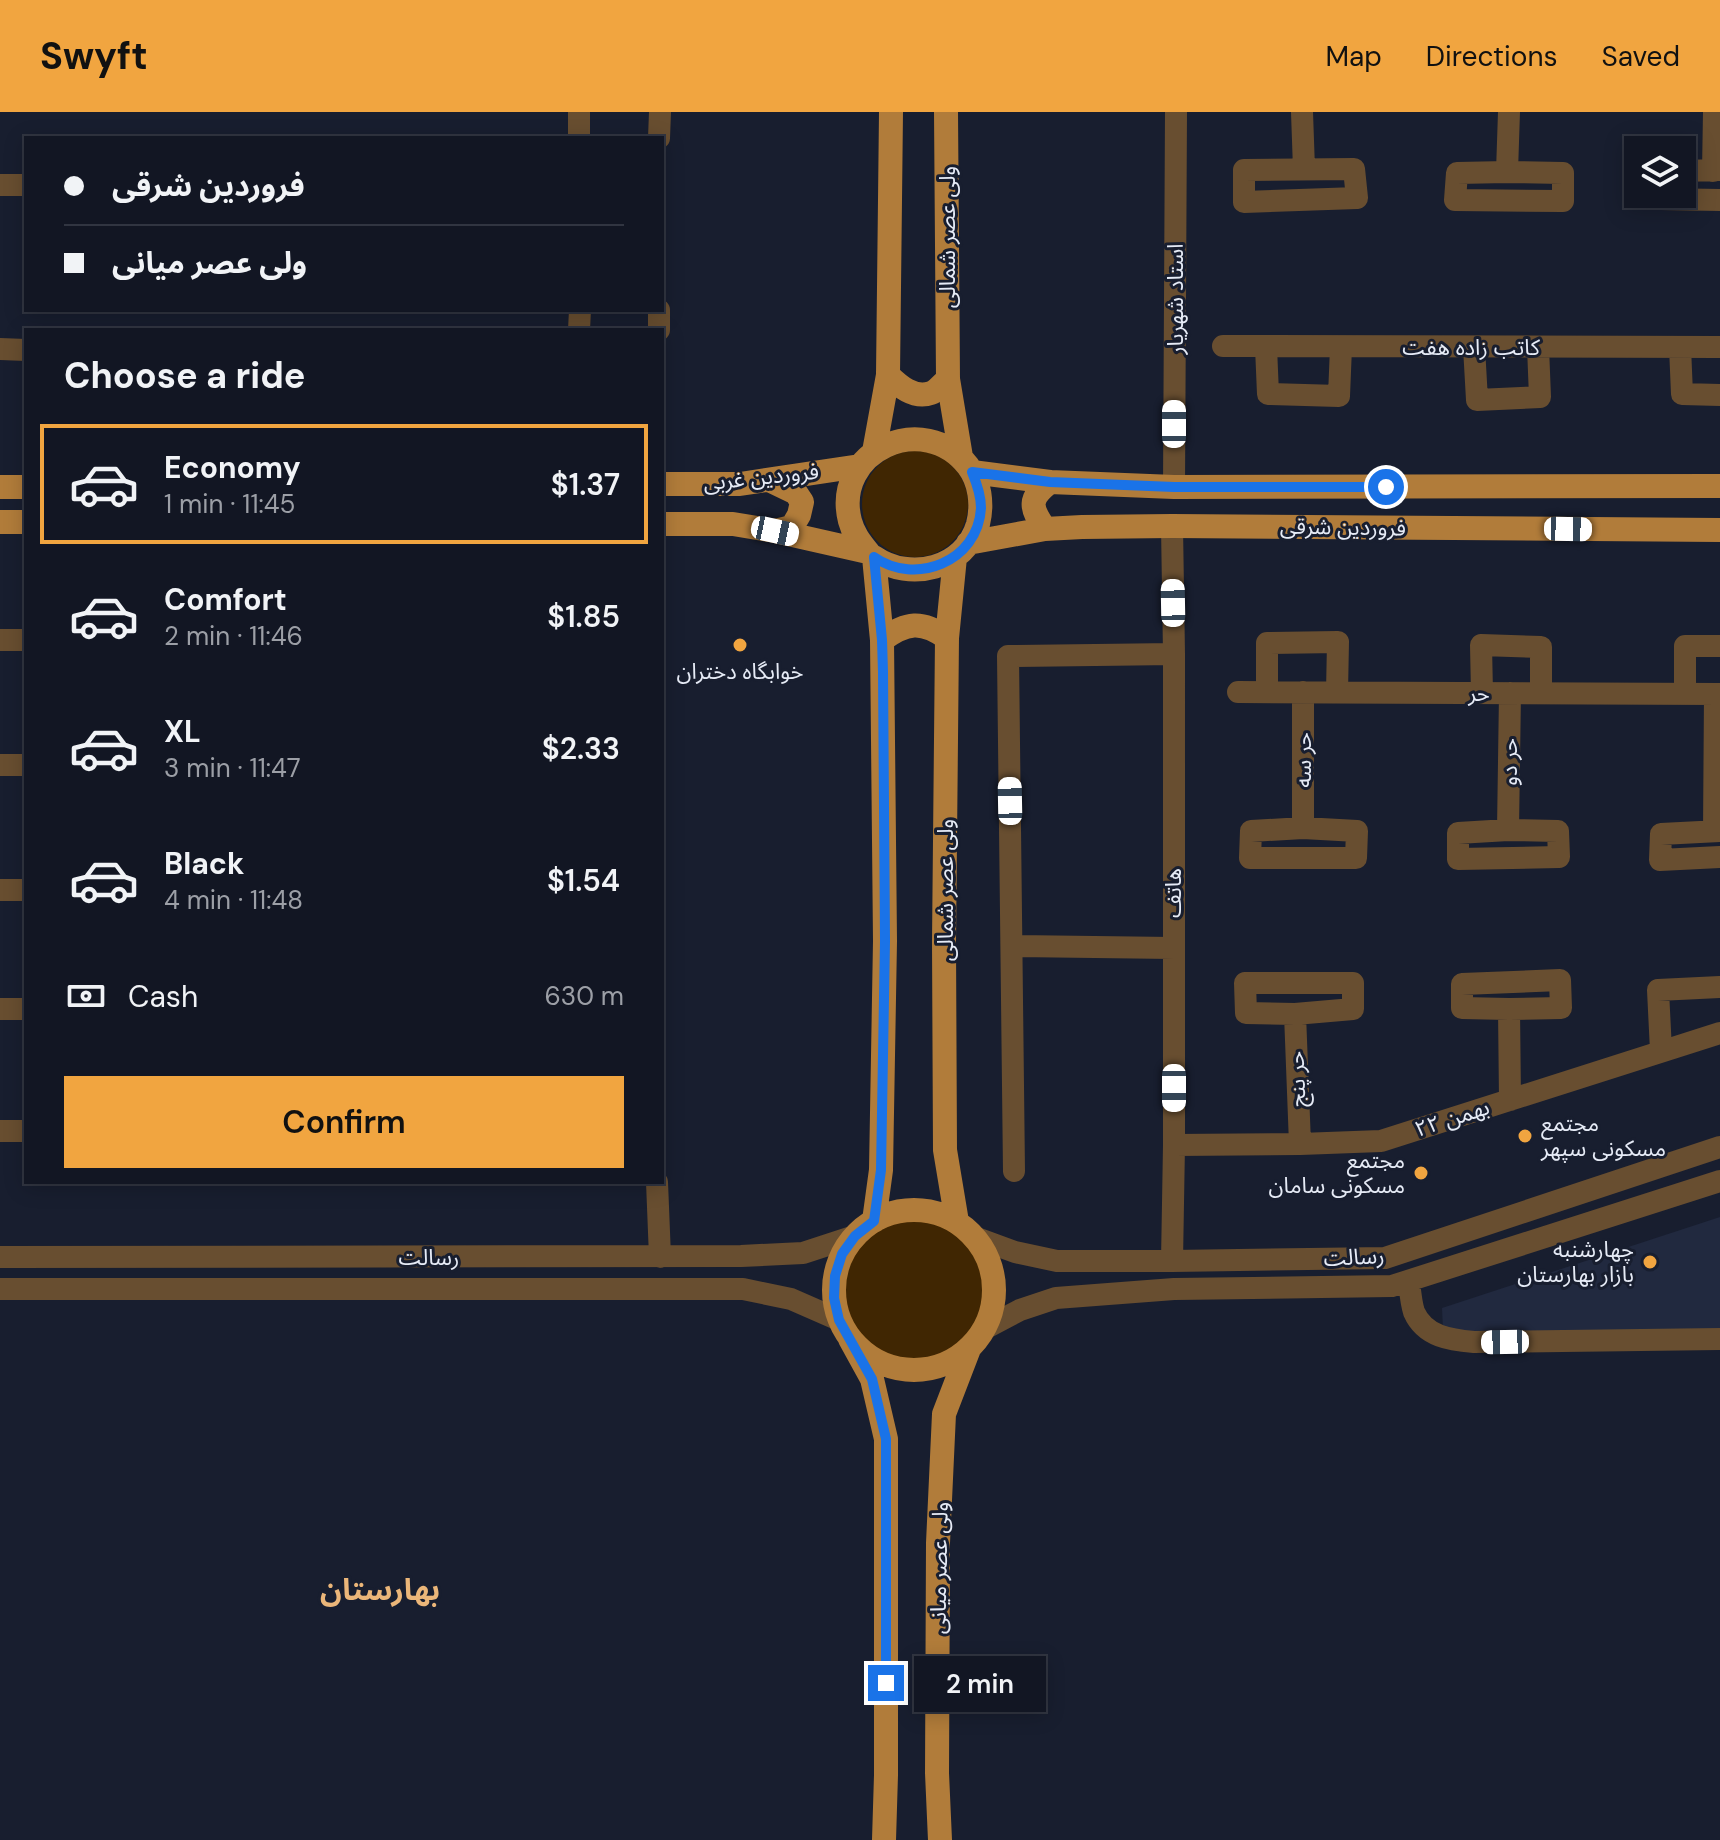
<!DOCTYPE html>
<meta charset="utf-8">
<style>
body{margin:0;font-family:"DM Sans","Noto Sans Arabic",sans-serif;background:#1b1f2b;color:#f1f3f6;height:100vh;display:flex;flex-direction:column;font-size:30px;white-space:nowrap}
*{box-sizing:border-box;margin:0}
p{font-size:26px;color:#9c9fa6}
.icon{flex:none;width:44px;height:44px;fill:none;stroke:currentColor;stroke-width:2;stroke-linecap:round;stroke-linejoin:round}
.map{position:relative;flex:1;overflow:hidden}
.panel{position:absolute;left:24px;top:216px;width:640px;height:856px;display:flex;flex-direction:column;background:#121623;border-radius:0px;box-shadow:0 4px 20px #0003,0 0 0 2px #313541}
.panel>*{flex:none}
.guide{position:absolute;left:24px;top:24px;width:640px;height:176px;border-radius:0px;box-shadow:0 4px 20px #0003,0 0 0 2px #313541;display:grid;align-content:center;height:176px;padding:0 40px;background:#121623}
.tools{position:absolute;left:1624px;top:24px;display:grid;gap:16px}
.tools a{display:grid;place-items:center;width:72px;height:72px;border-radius:0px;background:#121623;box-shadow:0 4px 20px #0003,0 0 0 2px #313541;font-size:40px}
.end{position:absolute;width:36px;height:36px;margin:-18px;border:10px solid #1a73e8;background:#fff;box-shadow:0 0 0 4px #fff}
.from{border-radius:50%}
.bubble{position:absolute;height:56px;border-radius:0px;background:#121623;box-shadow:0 4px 20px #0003,0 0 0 2px #313541;font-size:26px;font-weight:600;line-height:56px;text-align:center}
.car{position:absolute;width:24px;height:48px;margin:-24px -12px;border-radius:10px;box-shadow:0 0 6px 2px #0007;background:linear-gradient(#fff 24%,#345 0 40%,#fff 0 76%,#345 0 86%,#fff 0)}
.guide b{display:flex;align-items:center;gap:28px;height:76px;font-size:30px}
.guide b+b{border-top:2px solid #313541}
.guide i{width:20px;height:20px;background:#f1f3f6}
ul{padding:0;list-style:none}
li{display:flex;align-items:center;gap:24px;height:120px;margin:0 16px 12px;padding:0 24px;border:4px solid transparent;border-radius:0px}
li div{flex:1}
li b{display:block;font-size:30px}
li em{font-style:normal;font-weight:600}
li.active{border-color:#f1a540}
li>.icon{width:72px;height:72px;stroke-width:1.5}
h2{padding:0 40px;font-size:36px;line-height:96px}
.pay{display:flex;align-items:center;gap:20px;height:88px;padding:0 40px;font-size:30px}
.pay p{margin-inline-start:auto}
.action{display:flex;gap:16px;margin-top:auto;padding:16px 40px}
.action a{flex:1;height:92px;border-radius:0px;background:#f1a540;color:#111;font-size:32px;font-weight:600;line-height:92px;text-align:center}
header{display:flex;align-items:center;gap:48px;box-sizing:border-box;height:112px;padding:0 40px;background:#f1a540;color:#111}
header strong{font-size:38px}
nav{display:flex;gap:44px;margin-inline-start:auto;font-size:28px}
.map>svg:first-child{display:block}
</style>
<header>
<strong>Swyft</strong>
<nav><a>Map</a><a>Directions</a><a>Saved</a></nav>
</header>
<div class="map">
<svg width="1720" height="1728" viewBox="0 0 1720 1728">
<rect width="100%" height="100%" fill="#181e2f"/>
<path fill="#21293f" d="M 1720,1105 L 1720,1224 L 1509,1227 L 1443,1218 L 1442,1196 Z"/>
<path fill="#402602" d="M862 392a53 53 0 1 1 106 0a53 53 0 1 1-106 0Z
M842 1179a72 72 0 1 1 144 0a72 72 0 1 1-144 0Z"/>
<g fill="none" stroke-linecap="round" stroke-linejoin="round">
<path stroke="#684e30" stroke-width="22" d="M 579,0 L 579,26
M 1302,0 L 1304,57
M 659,26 L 660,0
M 1354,57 L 1357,86 L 1244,90 L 1244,58 Z
M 1682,59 L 1720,58
M 1713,59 L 1714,0
M 1507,60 L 1563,61 L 1563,89 L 1455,88 L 1457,61 Z
M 1507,60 L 1509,0
M 0,73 L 26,73
M 1661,82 L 1661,87 L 1720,88
M 579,218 L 580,198
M 659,218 L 659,198
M 1223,234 L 1720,235
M 1266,235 L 1268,282 L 1339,284 L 1341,235
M 1474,235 L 1477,288 L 1540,285 L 1538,235
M 1680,235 L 1682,282 L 1720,283
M 0,237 L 26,238
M 1174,375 L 1176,0
M 0,528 L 26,528
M 1238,580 L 1720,582
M 1267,580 L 1267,531 L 1338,530 L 1337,580
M 1482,581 L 1481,533 L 1541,535 L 1541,581
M 1685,582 L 1685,534 L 1720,534
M 0,653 L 26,653
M 1303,716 L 1357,719 L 1356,746 L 1250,746 L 1251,719 Z
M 1303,716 L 1303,580
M 1508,718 L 1558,719 L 1559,745 L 1458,747 L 1458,721 Z
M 1508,718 L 1510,581
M 1714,719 L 1715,582
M 1720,719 L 1661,722 L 1660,748 L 1720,745
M 0,778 L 26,778
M 1012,834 L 1173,836
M 1560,868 L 1561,896 L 1509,897 L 1462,896 L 1462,872 Z
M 1245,871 L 1353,871 L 1353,897 L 1295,902 L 1246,901 Z
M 0,897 L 26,897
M 1509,897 L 1510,988
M 1295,902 L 1300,1032
M 1661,939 L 1658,878 L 1720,875
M 0,1019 L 26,1019
M 1174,1033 L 1300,1032 L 1381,1029 L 1720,921
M 1014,1059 L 1008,544 L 1174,542
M 657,1070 L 660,1145
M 974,1125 L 1015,1140 L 1057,1149 L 1172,1149 L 1385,1146 L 1720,1035
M 0,1145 L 741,1144 L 803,1141 L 855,1124
M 1172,1149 L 1174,1033 L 1174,542 L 1172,414
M 1409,1169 C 1410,1178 1411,1191 1414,1200 C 1425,1225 1451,1228 1474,1230 L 1720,1227
M 0,1177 L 743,1177 L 791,1187 L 839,1208
M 984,1217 L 1020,1198 L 1056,1186 L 1174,1177 L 1392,1174 L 1720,1069"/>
<path stroke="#b17c3a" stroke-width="24" d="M 946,0 L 948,267 L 961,345
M 888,263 C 899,274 914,287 931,281 C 937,279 943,271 948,267
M 874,340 L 888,263 L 891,0
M 972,360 L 1050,370 L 1174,375 L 1720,374
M 769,368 L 796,381 L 802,390 L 799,403 L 792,415 L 775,419
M 662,372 L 740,372 L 860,354
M 0,375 L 26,375
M 0,410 L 26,410
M 662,412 L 733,412 L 775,419 L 868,440
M 1045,417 C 1030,395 1028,387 1050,370
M 968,431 L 1045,417 L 1082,415 L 1172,414 L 1720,418
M 868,440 C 860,430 853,421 850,409 C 832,339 924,297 968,354 C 980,370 983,392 978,412 C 965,457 910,470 874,445
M 955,445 L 947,526 L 944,830 L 945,1038 L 957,1110
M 882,528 C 906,510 922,508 947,526
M834 1178a80 80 0 1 1 160 0a80 80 0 1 1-160 0Z
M 874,1109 L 881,1058 L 885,829 L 882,528 L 874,445
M 850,1227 L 872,1267 L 886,1327 L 886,1663 L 884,1728
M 940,1728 L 937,1661 L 938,1431 L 944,1302 L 969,1237"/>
</g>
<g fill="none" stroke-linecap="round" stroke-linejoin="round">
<path stroke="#1a73e8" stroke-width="10" d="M 886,1571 L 886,1327 L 872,1267 L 839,1208 L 834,1186 L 835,1164 L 842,1142 L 855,1124 L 874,1109 L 881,1058 L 885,829 L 883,560 L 882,528 L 874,445 C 915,474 978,450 981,396 C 981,383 977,372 972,360 L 1050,370 L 1174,375 L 1386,375"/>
</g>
<g fill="#f1a540" stroke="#181e2f" stroke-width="3">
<circle cx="740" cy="533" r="8"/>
<circle cx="1525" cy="1024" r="8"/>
<circle cx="1421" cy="1061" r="8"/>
<circle cx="1650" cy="1150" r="8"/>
</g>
<g text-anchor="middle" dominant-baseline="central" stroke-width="6" stroke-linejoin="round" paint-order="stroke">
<g font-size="22" fill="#e6ebf6" stroke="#181e2f">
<text transform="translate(947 125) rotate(-90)">ولی عصر شمالی</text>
<text transform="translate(1175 187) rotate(-90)">استاد شهریار</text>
<text x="1471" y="235">کاتب زاده هفت</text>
<text transform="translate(761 365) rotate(-6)">فروردین غربی</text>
<text transform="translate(1343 415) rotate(1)">فروردین شرقی</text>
<text x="1479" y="581">حر</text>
<text transform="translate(1303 648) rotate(-90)">حر سه</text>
<text transform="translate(1509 650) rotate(-90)">حر دو</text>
<text transform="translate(945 778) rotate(-90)">ولی عصر شمالی</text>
<text transform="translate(1173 781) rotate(-90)">هاتف</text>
<text transform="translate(1297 967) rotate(-92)">حر پنج</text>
<text transform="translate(1452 1006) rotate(-18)">۲۲ بهمن</text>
<text x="429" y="1145">رسالت</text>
<text transform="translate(1354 1145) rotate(-3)">رسالت</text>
<text transform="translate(939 1456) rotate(-89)">ولی عصر میانی</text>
</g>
<g font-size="22" fill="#e6ebf6" stroke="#181e2f" text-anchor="end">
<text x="740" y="559" text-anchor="middle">خوابگاه دختران</text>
<text x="1541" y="1011" text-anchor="start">مجتمع<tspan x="1541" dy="25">مسکونی سپهر</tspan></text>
<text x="1405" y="1048">مجتمع<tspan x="1405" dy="25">مسکونی سامان</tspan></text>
<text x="1634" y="1137">چهارشنبه<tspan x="1634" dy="25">بازار بهارستان</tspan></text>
</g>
<g font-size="30" font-weight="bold" fill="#ebb679" stroke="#181e2f">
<text x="380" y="1477">بهارستان</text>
</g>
</g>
</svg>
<div class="tools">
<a><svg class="icon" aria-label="layers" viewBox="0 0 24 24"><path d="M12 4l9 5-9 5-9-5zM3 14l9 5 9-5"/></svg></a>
</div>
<i class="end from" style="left:1386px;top:375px"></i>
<i class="end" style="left:886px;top:1571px"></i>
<div class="bubble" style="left:914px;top:1544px;width:132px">2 min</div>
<i class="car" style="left:1174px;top:312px;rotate:0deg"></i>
<i class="car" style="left:1568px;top:417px;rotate:91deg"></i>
<i class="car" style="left:775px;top:419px;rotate:102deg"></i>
<i class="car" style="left:1173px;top:491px;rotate:359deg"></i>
<i class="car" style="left:1010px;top:689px;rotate:359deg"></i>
<i class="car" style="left:1174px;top:976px;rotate:180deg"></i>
<i class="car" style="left:1505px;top:1230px;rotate:269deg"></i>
<div class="guide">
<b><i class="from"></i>فروردین شرقی</b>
<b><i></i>ولی عصر میانی</b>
</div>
<section class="panel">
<h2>Choose a ride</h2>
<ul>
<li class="active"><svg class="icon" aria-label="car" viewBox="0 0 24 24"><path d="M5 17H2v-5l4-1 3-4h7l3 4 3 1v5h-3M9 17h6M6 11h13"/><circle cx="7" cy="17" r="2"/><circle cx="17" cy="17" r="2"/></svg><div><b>Economy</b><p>1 min · 11:45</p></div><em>$1.37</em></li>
<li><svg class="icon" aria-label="car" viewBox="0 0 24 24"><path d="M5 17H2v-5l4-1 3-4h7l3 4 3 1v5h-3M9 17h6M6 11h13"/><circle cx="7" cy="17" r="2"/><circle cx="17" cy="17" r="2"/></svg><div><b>Comfort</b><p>2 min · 11:46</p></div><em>$1.85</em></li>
<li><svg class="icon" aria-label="car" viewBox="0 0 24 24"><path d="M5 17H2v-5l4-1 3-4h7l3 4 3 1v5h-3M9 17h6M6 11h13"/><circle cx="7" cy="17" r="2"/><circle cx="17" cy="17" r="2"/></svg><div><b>XL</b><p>3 min · 11:47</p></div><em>$2.33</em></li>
<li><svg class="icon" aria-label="car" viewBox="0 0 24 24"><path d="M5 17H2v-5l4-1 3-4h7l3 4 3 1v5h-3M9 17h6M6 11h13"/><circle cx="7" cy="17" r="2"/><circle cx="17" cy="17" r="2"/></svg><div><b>Black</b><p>4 min · 11:48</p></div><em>$1.54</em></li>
</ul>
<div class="pay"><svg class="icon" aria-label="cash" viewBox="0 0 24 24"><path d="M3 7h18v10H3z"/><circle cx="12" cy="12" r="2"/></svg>Cash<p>630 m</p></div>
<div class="action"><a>Confirm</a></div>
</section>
</div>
